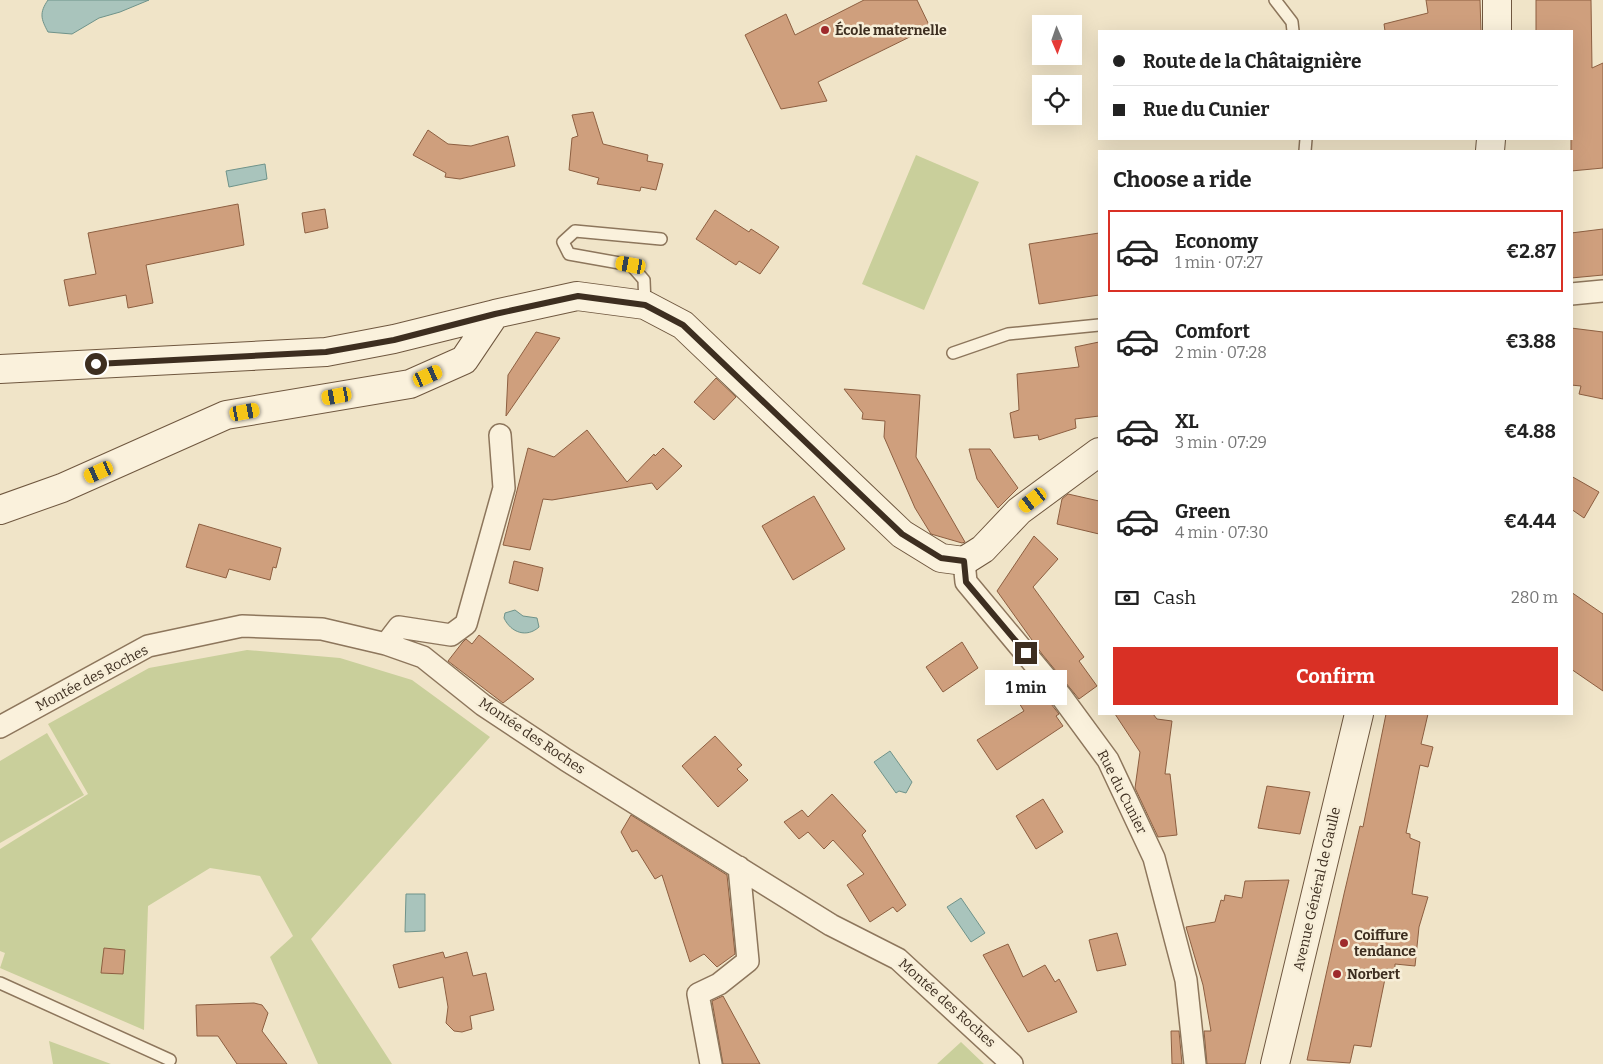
<!DOCTYPE html>
<meta charset="utf-8">
<style>
body{margin:0;font-family:Bitter,serif;background:#f6f6f6;color:#222;height:100vh;display:flex;flex-direction:column;font-size:19px;white-space:nowrap}
*{box-sizing:border-box;margin:0}
p{font-size:16px;color:#767676}
.icon{flex:none;width:28px;height:28px;fill:none;stroke:currentColor;stroke-width:2;stroke-linecap:round;stroke-linejoin:round}
.map{position:relative;flex:1;overflow:hidden}
.details{position:absolute;left:1098px;top:150px;width:475px;height:565px;display:flex;flex-direction:column;background:#fff;border-radius:0px;box-shadow:0 5px 20px #0002}
.details>*{flex:none}
.top-card{position:absolute;left:1098px;top:30px;width:475px;height:110px;border-radius:0px;box-shadow:0 5px 20px #0002;display:grid;align-content:center;height:110px;padding:0 15px;background:#fff}
.needle{width:32px;rotate:178deg}
.controls{position:absolute;left:1032px;top:15px;display:grid;gap:10px}
.controls a{display:grid;place-items:center;width:50px;height:50px;border-radius:0px;background:#fff;box-shadow:0 5px 20px #0002;font-size:25px}
.end{position:absolute;width:22px;height:22px;margin:-11px;border:6px solid #3d2e20;background:#fff;box-shadow:0 0 0 2px #fff}
.from{border-radius:50%}
.bubble{position:absolute;height:35px;border-radius:0px;background:#fff;box-shadow:0 5px 20px #0002;font-size:16px;font-weight:700;line-height:35px;text-align:center}
.car{position:absolute;width:15px;height:30px;margin:-15px -8px;border-radius:6px;box-shadow:0 0 4px 1px #0007;background:linear-gradient(#f5c518 24%,#345 0 40%,#f5c518 0 76%,#345 0 86%,#f5c518 0)}
.top-card b{display:flex;align-items:center;gap:18px;height:48px;font-size:19px}
.top-card b+b{border-top:1px solid #e0e0e0}
.top-card i{width:12px;height:12px;background:#222}
ul{padding:0;list-style:none}
li{display:flex;align-items:center;gap:15px;height:82px;margin:0 10px 8px;padding:0 5px;border:2px solid transparent;border-radius:0px}
li div{flex:1}
li b{display:block;font-size:19px}
li em{font-style:normal;font-weight:700}
li.selected{border-color:#d93025}
li>.icon{width:45px;height:45px;stroke-width:1.5}
h2{padding:0 15px;font-size:22px;line-height:60px}
.pay{display:flex;align-items:center;gap:12px;height:55px;padding:0 15px;font-size:19px}
.pay p{margin-inline-start:auto}
.action{display:flex;gap:10px;margin-top:auto;padding:10px 15px}
.action a{flex:1;height:58px;border-radius:0px;background:#d93025;color:#fff;font-size:20px;font-weight:700;line-height:58px;text-align:center}
.map>svg:first-child{display:block}
</style>
<div class="map">
<svg width="1603" height="1064" viewBox="0 0 1603 1064">
<rect width="100%" height="100%" fill="#f0e4c8"/>
<path fill="#c9cf9b" d="M 916,155 L 979,182 L 924,310 L 862,284 Z
M 247,650 L 340,658 L 412,680 L 490,737 L 311,939 L 392,1064 L 318,1064 L 270,957 L 293,936 L 260,876 L 210,868 L 148,906 L 144,1030 L 0,968 L 5,953 L 0,951 L 0,849 L 88,794 L 48,724 L 149,668 Z
M 47,733 L 84,795 L 0,843 L 0,761 Z
M 49,1041 L 111,1064 L 53,1064 Z
M 961,1042 L 984,1064 L 937,1064 Z"/>
<path fill="#a9c4bc" stroke="#6f938a" d="M 48,0 L 149,0 L 120,12 L 99,18 L 72,34 L 48,32 C 41,19 39,13 48,0 Z
M 265,164 L 267,179 L 229,187 L 226,171 Z
M 515,610 L 523,616 L 537,618 L 539,627 C 527,638 511,633 504,618 L 505,613 Z
M 890,751 L 912,782 L 906,793 L 899,791 L 896,793 L 874,762 Z
M 406,894 L 425,894 L 425,931 L 405,932 Z
M 961,898 L 985,933 L 971,942 L 947,907 Z"/>
<path fill="#cf9f7d" stroke="#8d5f41" d="M 864,0 L 917,0 L 930,27 L 818,82 L 827,101 L 781,109 L 745,35 L 786,14 L 795,35 Z
M 1426,0 L 1480,0 L 1481,31 L 1385,31 L 1384,24 L 1428,13 Z
M 1536,0 L 1591,0 L 1592,68 L 1603,63 L 1603,168 L 1571,171 L 1571,31 L 1536,31 Z
M 593,112 L 603,144 L 648,155 L 647,161 L 663,164 L 656,190 L 641,187 L 640,191 L 597,184 L 599,178 L 569,170 L 572,138 L 578,136 L 572,115 Z
M 428,130 L 448,144 L 471,146 L 508,136 L 515,166 L 460,179 L 445,177 L 446,173 L 413,155 Z
M 238,204 L 244,245 L 146,265 L 153,303 L 128,308 L 126,295 L 69,306 L 64,280 L 96,274 L 88,233 Z
M 325,209 L 328,228 L 305,233 L 302,213 Z
M 715,210 L 749,232 L 751,229 L 779,247 L 760,274 L 739,261 L 736,265 L 696,239 Z
M 1603,229 L 1603,275 L 1571,278 L 1571,233 Z
M 1099,233 L 1099,295 L 1039,304 L 1029,244 Z
M 1571,328 L 1603,332 L 1603,399 L 1579,394 L 1581,386 L 1571,385 Z
M 536,332 L 560,338 L 506,416 L 508,375 Z
M 1099,342 L 1099,416 L 1075,419 L 1076,428 L 1039,440 L 1038,435 L 1014,438 L 1010,413 L 1019,410 L 1017,374 L 1079,367 L 1075,347 Z
M 716,378 L 736,397 L 714,420 L 694,402 Z
M 844,389 L 920,395 L 916,457 L 965,542 L 962,543 L 931,534 L 915,508 L 884,437 L 885,421 L 862,419 L 863,413 Z
M 587,430 L 627,482 L 654,454 L 655,456 L 663,448 L 682,466 L 657,490 L 652,483 L 552,500 L 543,499 L 530,550 L 503,545 L 528,448 L 554,457 Z
M 969,449 L 990,449 L 1018,488 L 998,508 L 977,479 Z
M 1571,476 L 1599,492 L 1584,518 L 1571,509 Z
M 1068,494 L 1099,501 L 1099,534 L 1057,524 L 1062,499 Z
M 814,496 L 845,549 L 793,580 L 762,526 Z
M 199,524 L 281,548 L 276,568 L 273,567 L 270,580 L 229,569 L 226,578 L 186,567 Z
M 1034,536 L 1058,559 L 1033,587 L 1084,657 L 1079,661 L 1097,686 L 1079,699 L 1042,654 L 997,591 Z
M 514,561 L 543,568 L 538,591 L 509,583 Z
M 1571,592 L 1603,614 L 1603,691 L 1571,669 Z
M 479,635 L 534,679 L 503,703 L 448,661 L 462,643 L 466,639 L 472,644 Z
M 962,642 L 978,668 L 943,692 L 926,667 Z
M 1036,685 L 1059,714 L 1056,716 L 1063,726 L 997,770 L 977,740 L 1024,711 L 1016,698 Z
M 1115,714 L 1153,714 L 1157,719 L 1172,721 L 1165,774 L 1170,774 L 1177,835 L 1158,837 L 1135,788 L 1140,752 Z
M 1386,714 L 1428,714 L 1421,744 L 1433,747 L 1428,767 L 1420,765 L 1406,833 L 1410,834 L 1410,838 L 1420,842 L 1412,894 L 1428,897 L 1419,927 L 1415,966 L 1395,964 L 1395,969 L 1387,969 L 1371,1047 L 1354,1045 L 1350,1063 L 1307,1060 L 1344,894 L 1360,826 L 1363,827 Z
M 715,736 L 742,765 L 737,769 L 748,780 L 718,807 L 682,766 Z
M 1267,786 L 1310,792 L 1300,834 L 1258,828 Z
M 832,794 L 866,831 L 862,835 L 906,905 L 897,912 L 893,907 L 870,922 L 847,885 L 864,874 L 833,840 L 824,849 L 808,832 L 799,839 L 784,822 L 802,810 L 808,817 Z
M 1043,799 L 1063,832 L 1036,849 L 1016,816 Z
M 631,815 L 727,875 L 735,954 L 717,967 L 704,954 L 690,962 L 662,875 L 655,879 L 637,850 L 632,852 L 621,832 Z
M 1289,880 L 1245,1064 L 1207,1064 L 1204,1031 L 1211,1031 L 1203,985 L 1186,927 L 1215,922 L 1221,900 L 1224,901 L 1225,895 L 1242,898 L 1245,881 Z
M 1117,933 L 1126,965 L 1097,971 L 1089,940 Z
M 1008,944 L 1023,977 L 1045,965 L 1055,982 L 1059,979 L 1077,1012 L 1028,1032 L 983,955 Z
M 104,948 L 125,950 L 123,974 L 101,973 Z
M 443,952 L 445,958 L 467,952 L 473,976 L 486,973 L 494,1010 L 470,1016 L 472,1029 L 462,1032 L 454,1031 L 446,1023 L 448,1007 L 443,977 L 399,988 L 393,965 Z
M 723,996 L 760,1064 L 723,1064 L 712,1001 Z
M 254,1003 L 262,1005 L 268,1013 L 262,1031 L 287,1064 L 237,1064 L 218,1036 L 197,1036 L 196,1005 Z
M 1171,1031 L 1179,1031 L 1182,1064 L 1172,1064 Z"/>
<g fill="none" stroke-linecap="round" stroke-linejoin="round">
<defs>
<path id="lane" d="M 1275,0 L 1292,22 L 1293,31
M 1305,151 L 1306,139
M 645,305 L 644,280 L 631,265 L 569,254 L 563,242 L 575,231 L 661,239
M 953,353 L 1008,334 L 1099,325
M 0,983 L 170,1060"/>
<path id="street" d="M 1571,294 L 1603,291
M 964,561 L 966,582 L 1061,696 L 1108,760 L 1154,858 L 1186,980 L 1195,1064
M 386,644 L 399,627 L 451,635 L 466,624 L 504,488 L 500,435
M 0,727 L 148,646 L 242,626 L 322,629 L 386,644 L 423,657 L 483,705 L 566,760 L 831,925 L 898,959 L 1012,1064
M 711,1064 L 698,994 L 719,984 L 748,961 L 739,867"/>
<path id="secondary" d="M 1497,0 L 1497,31
M 1490,151 L 1491,139
M 0,369 L 326,352 L 394,339 L 495,314 L 577,296 L 645,305 L 683,325 L 902,534 L 941,558 L 964,561 L 983,549 L 1019,511 L 1099,452
M 0,510 L 62,488 L 226,415 L 410,384 L 464,360 L 495,314
M 1275,1064 L 1359,714"/>
</defs>
<use href="#lane" stroke="#8d765c" stroke-width="14"/>
<use href="#street" stroke="#8d765c" stroke-width="24"/>
<use href="#secondary" stroke="#6f573f" stroke-width="30"/>
<use href="#lane" stroke="#faf1dc" stroke-width="11"/>
<use href="#street" stroke="#faf1dc" stroke-width="21"/>
<use href="#secondary" stroke="#faf1dc" stroke-width="28"/>
</g>
<g fill="none" stroke-linecap="round" stroke-linejoin="round">
<path stroke="#3d2e20" stroke-width="6" d="M 96,364 L 326,352 L 394,340 L 495,314 L 578,296 L 645,305 L 683,325 L 902,534 L 941,558 L 964,561 L 966,582 L 1026,653"/>
</g>
<g fill="#9e2a2b" stroke="#f7eed8" stroke-width="2">
<circle cx="825" cy="30" r="5"/>
<circle cx="1344" cy="943" r="5"/>
<circle cx="1337" cy="974" r="5"/>
</g>
<g text-anchor="middle" dominant-baseline="central" stroke-width="5" stroke-linejoin="round" paint-order="stroke">
<g font-size="14" font-weight="bold" fill="#3d2e20" stroke="#f7eed8" text-anchor="start">
<text x="835" y="30">École maternelle</text>
<text x="1354" y="935">Coiffure<tspan x="1354" dy="16">tendance</tspan></text>
<text x="1347" y="974">Norbert</text>
</g>
<g font-size="14" fill="#3d2e20" stroke="#f7eed8">
<text transform="translate(92 678) rotate(-28)">Montée des Roches</text>
<text transform="translate(532 736) rotate(34)">Montée des Roches</text>
<text transform="translate(1122 792) rotate(63)">Rue du Cunier</text>
<text transform="translate(1317 889) rotate(-77)">Avenue Général de Gaulle</text>
<text transform="translate(947 1003) rotate(42)">Montée des Roches</text>
</g>
</g>
</svg>
<div class="controls">
<a><svg class="needle" viewBox="-14 -14 28 28"><path d="M0-13l5 13h-10z" fill="#e53935"/><path d="M0 13l5-13h-10z" fill="#767676"/></svg></a>
<a><svg class="icon" aria-label="locate" viewBox="0 0 24 24"><circle cx="12" cy="12" r="6"/><path d="M12 2v4M12 18v4M2 12h4M18 12h4"/></svg></a>
</div>
<i class="end from" style="left:96px;top:364px"></i>
<i class="end" style="left:1026px;top:653px"></i>
<div class="bubble" style="left:985px;top:670px;width:82px">1 min</div>
<i class="car" style="left:631px;top:265px;rotate:280deg"></i>
<i class="car" style="left:428px;top:376px;rotate:66deg"></i>
<i class="car" style="left:337px;top:396px;rotate:260deg"></i>
<i class="car" style="left:245px;top:412px;rotate:80deg"></i>
<i class="car" style="left:99px;top:472px;rotate:246deg"></i>
<i class="car" style="left:1033px;top:500px;rotate:233deg"></i>
<div class="top-card">
<b><i class="from"></i>Route de la Châtaignière</b>
<b><i></i>Rue du Cunier</b>
</div>
<section class="details">
<h2>Choose a ride</h2>
<ul>
<li class="selected"><svg class="icon" aria-label="car" viewBox="0 0 24 24"><path d="M5 17H2v-5l4-1 3-4h7l3 4 3 1v5h-3M9 17h6M6 11h13"/><circle cx="7" cy="17" r="2"/><circle cx="17" cy="17" r="2"/></svg><div><b>Economy</b><p>1 min · 07:27</p></div><em>€2.87</em></li>
<li><svg class="icon" aria-label="car" viewBox="0 0 24 24"><path d="M5 17H2v-5l4-1 3-4h7l3 4 3 1v5h-3M9 17h6M6 11h13"/><circle cx="7" cy="17" r="2"/><circle cx="17" cy="17" r="2"/></svg><div><b>Comfort</b><p>2 min · 07:28</p></div><em>€3.88</em></li>
<li><svg class="icon" aria-label="car" viewBox="0 0 24 24"><path d="M5 17H2v-5l4-1 3-4h7l3 4 3 1v5h-3M9 17h6M6 11h13"/><circle cx="7" cy="17" r="2"/><circle cx="17" cy="17" r="2"/></svg><div><b>XL</b><p>3 min · 07:29</p></div><em>€4.88</em></li>
<li><svg class="icon" aria-label="car" viewBox="0 0 24 24"><path d="M5 17H2v-5l4-1 3-4h7l3 4 3 1v5h-3M9 17h6M6 11h13"/><circle cx="7" cy="17" r="2"/><circle cx="17" cy="17" r="2"/></svg><div><b>Green</b><p>4 min · 07:30</p></div><em>€4.44</em></li>
</ul>
<div class="pay"><svg class="icon" aria-label="cash" viewBox="0 0 24 24"><path d="M3 7h18v10H3z"/><circle cx="12" cy="12" r="2"/></svg>Cash<p>280 m</p></div>
<div class="action"><a>Confirm</a></div>
</section>
</div>
